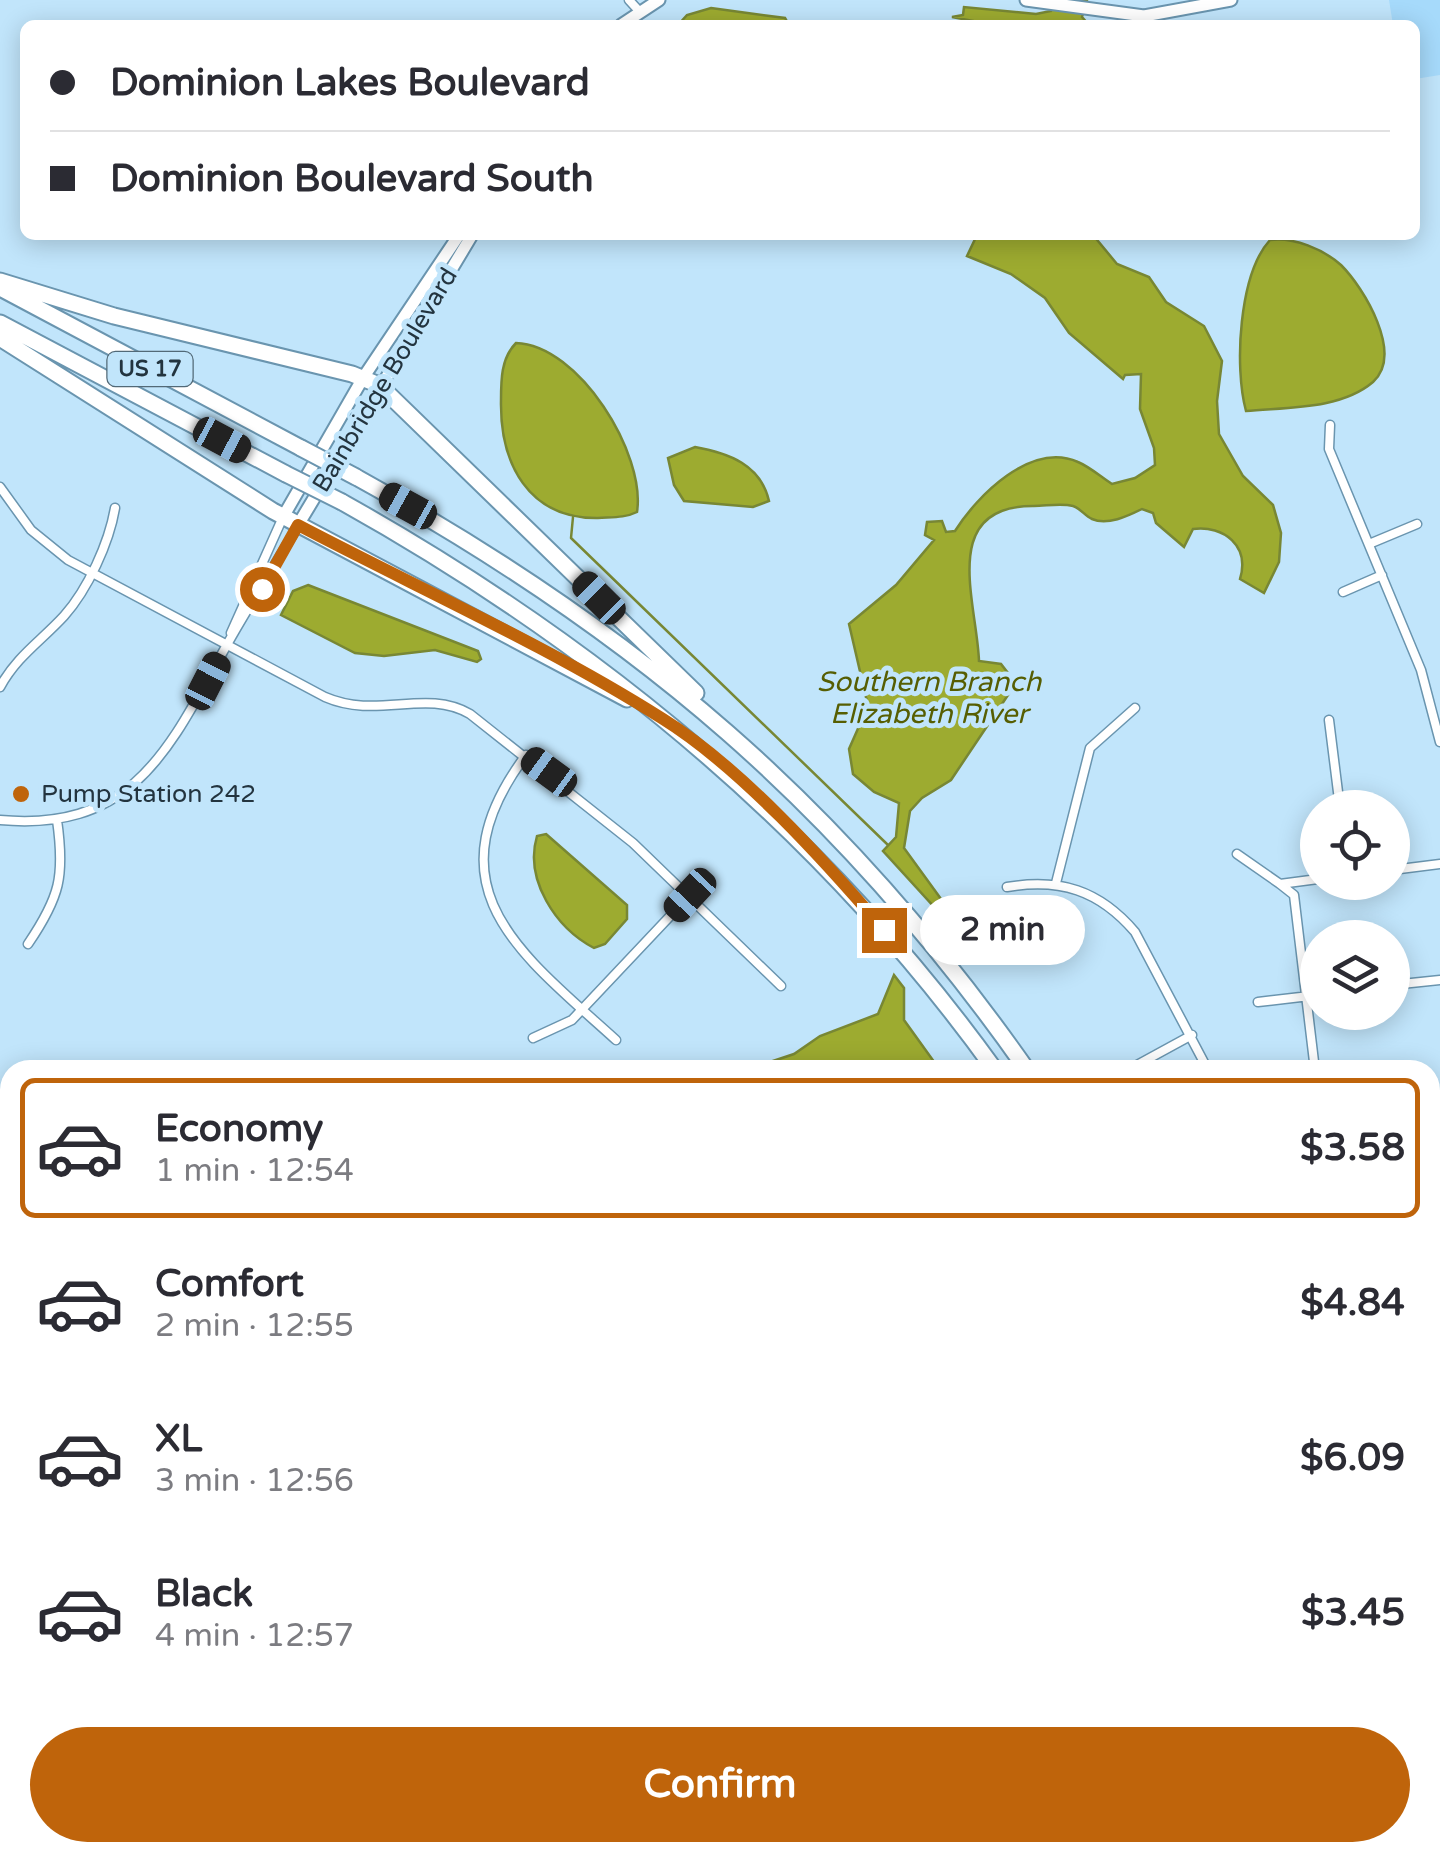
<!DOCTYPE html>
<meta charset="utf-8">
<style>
body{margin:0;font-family:"Varela Round",sans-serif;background:#f7f7f7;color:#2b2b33;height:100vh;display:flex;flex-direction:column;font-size:38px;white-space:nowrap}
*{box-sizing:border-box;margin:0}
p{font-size:32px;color:#7c7c81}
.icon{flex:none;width:55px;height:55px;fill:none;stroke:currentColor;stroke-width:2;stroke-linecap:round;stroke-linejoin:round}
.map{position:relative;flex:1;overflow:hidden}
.details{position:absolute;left:0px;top:1060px;width:1440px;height:802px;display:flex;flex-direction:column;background:#fff;border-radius:30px 30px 0 0;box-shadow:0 5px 25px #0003}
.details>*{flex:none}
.guide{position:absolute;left:20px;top:20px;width:1400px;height:220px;border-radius:15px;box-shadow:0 5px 25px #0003;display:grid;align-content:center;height:220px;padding:0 30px;background:#fff}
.buttons{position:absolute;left:1300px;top:790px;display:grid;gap:20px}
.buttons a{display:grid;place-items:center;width:110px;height:110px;border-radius:50%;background:#fff;box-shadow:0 5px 25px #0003;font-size:50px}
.end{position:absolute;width:45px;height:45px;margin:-22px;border:12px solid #bf640b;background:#fff;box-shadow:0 0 0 5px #fff}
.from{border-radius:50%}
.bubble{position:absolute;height:70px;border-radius:35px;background:#fff;box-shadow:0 5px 25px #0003;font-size:32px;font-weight:700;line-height:70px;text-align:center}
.car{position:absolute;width:30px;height:60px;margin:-30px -15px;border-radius:12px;box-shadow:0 0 8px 2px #0007;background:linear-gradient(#222 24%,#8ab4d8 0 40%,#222 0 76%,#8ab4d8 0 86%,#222 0)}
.guide b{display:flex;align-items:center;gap:35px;height:95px;font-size:38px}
.guide b+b{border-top:2px solid #e1e1e2}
.guide i{width:25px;height:25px;background:#2b2b33}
ul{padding:18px 0 0;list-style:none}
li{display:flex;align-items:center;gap:30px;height:140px;margin:0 20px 15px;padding:0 10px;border:5px solid transparent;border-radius:15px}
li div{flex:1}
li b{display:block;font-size:38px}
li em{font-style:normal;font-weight:700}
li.selected{border-color:#bf640b}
li>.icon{width:90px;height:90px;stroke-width:1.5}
.primary-button{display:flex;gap:20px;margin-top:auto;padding:20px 30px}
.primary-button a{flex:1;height:115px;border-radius:60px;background:#bf640b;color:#fff;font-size:40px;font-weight:700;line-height:115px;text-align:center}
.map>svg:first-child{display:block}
</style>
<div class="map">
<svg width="1440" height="1861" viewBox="0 0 1440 1861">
<rect width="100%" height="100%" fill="#c1e5fb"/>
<path fill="#a6dafb" d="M 1389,0 L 1440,0 L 1440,75 L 1415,79 L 1415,25 L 1393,25 Z"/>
<path fill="#9dab30" stroke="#788734" stroke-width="2.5" d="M 1053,0 L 1087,0 L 1082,17 L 1089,25 L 994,25 L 952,17 L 963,15 L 964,7 L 1036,14 L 1051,11 Z
M 711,8 L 785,18 L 789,25 L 678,25 L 687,15 Z
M 977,235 L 1093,235 L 1117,264 L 1149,277 L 1166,302 L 1204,326 L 1222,361 L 1217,401 L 1219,434 L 1243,476 L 1273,505 L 1281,533 L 1279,562 L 1264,593 L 1240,579 C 1250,546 1224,525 1193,529 L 1184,547 L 1156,523 L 1153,513 L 1142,509 C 1128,516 1107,526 1092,519 C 1085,516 1080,508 1073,506 C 1061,503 1046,506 1034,506 C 938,505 977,603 979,661 L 1001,664 L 1011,677 L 1010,692 L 951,780 L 922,798 L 910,811 L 904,848 L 965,932 L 957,932 L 883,851 L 896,837 L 899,803 L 874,792 L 853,774 L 849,749 L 868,706 L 849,624 L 896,585 L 934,540 L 925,535 L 927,522 L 942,521 L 946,532 L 955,531 C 977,496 1031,441 1078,462 C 1090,467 1101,477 1112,484 L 1135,478 L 1155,465 L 1154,448 L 1140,409 L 1141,374 L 1125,375 L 1123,379 L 1069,333 L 1045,298 L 1011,274 L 967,256 Z
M 1270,240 C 1294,237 1323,249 1341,265 C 1364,288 1404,354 1373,382 C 1340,410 1286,407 1246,411 C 1234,367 1239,274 1270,240 Z
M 516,343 C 579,345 646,454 637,512 C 625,518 612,517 598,518 C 528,519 500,463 501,401 C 501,380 501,358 516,343 Z
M 695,447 C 729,453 761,465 769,501 L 753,507 L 684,501 L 674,485 L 668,458 Z
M 308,585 L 478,651 L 481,659 L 477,662 L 435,650 L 384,656 L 355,653 L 281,615 L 293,591 Z
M 546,834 L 627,905 L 627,919 L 605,944 L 594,948 C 556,928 524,880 537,836 Z
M 894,975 L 904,988 L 904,1020 L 940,1070 L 849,1065 L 832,1070 L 746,1070 L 794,1054 L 820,1036 L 878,1014 Z"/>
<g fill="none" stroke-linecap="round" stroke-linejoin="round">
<path stroke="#788734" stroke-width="2.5" d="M 573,517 L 571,538 L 888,845"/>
<defs>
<path id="street" d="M 629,0 L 640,12
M 1330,425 L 1329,449 L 1421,670 L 1440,742
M 0,487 L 31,530 L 68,560 L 325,697 C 378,720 425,688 470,714 L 633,843 L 781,986
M 1369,544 L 1417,524
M 1343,592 L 1382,575
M 231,633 L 283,517
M 0,687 C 17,656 41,641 64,616 C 88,589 109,543 115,508
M 1329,720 L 1340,808
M 526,755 C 427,888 520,953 616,1040
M 0,820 C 133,832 169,749 224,650 C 247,608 274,567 298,526
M 1237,854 L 1280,884 L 1318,879
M 1392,870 L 1440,864
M 1056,883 L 1090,748 L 1135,708
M 1280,884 L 1294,895 L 1315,1070
M 1007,887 C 1060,878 1099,890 1135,932 L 1208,1070
M 28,944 C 60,897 65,876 57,820
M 1392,985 L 1440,980
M 1258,1002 L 1318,995
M 533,1038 L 572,1020 L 690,895
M 1137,1065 L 1192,1035
M 1430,1097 L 1440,1095
M 1430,1289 L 1440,1287
M 1275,1852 L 1280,1861"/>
<path id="secondary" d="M 1026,0 L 1144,16 L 1231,0
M 621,25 L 659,0
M 283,517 L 363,378 L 459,235
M 298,525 L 472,235
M 0,1166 L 10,1172
M 1052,1852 L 1057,1861"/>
<path id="primary" d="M 1430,1755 L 1440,1751
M 1430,1779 L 1440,1774
M 1236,1861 L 1254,1852"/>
<path id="highway" d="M 0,281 L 114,316 L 352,374 L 379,385 L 696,693
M 4,290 L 301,448
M 0,323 L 286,474
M 0,338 L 273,511 L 627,699
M 356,477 C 637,632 842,806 1027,1070
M 342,502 C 598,645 823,831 995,1070
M 1430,1611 L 1440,1625
M 1430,1657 L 1440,1672
M 1430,1723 L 1440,1741
M 1387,1852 L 1399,1861"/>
</defs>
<use href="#street" stroke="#6a95af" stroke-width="11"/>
<use href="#secondary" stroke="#6a95af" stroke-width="15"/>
<use href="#primary" stroke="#6a95af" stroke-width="16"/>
<use href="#highway" stroke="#6a95af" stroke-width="19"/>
<use href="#street" stroke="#fff" stroke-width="8"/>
<use href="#secondary" stroke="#fff" stroke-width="11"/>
<use href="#primary" stroke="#fff" stroke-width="12"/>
<use href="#highway" stroke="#fff" stroke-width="15"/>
<defs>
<path id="highway-bridge" d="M 301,448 L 356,477
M 286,474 L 342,502"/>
</defs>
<use href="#highway-bridge" stroke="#6a95af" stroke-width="19" stroke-linecap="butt"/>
<use href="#highway-bridge" stroke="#fff" stroke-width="15"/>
</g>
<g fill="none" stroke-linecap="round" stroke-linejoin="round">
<path stroke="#bf640b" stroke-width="12" d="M 262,589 L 298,525 C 420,589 548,646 663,719 C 740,767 825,861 884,930"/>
</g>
<circle fill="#bf640b" stroke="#c1e5fb" stroke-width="4" cx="21" cy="794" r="10"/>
<g text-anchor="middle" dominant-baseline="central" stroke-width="10" stroke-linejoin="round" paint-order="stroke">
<rect fill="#c1e5fb" stroke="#526977" stroke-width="2.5" x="107.5" y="352" width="85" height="34" rx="8"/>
<g font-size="22" font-weight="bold" fill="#23343f">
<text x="150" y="369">US 17</text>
</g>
<g font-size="25" fill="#23343f" stroke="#c1e5fb">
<text transform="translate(385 380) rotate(-59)">Bainbridge Boulevard</text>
</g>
<g font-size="25" fill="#23343f" stroke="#c1e5fb" text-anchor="start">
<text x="41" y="794">Pump Station 242</text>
</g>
<g font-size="28" font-style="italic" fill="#565e02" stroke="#c1e5fb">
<text x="929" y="682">Southern Branch<tspan x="929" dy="32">Elizabeth River</tspan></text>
</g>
</g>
</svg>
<div class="buttons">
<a><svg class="icon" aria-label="locate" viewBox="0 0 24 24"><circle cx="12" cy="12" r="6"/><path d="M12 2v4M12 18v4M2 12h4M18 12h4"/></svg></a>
<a><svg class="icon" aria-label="layers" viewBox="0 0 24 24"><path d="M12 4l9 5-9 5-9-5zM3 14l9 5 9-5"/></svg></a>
</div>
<i class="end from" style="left:262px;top:589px"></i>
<i class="end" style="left:884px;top:930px"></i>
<div class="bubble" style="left:920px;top:895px;width:165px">2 min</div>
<i class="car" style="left:222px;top:440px;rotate:118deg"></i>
<i class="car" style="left:408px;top:506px;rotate:299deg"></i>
<i class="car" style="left:599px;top:598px;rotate:315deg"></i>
<i class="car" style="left:208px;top:681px;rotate:27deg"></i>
<i class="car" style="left:549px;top:772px;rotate:306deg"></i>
<i class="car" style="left:690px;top:895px;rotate:223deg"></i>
<div class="guide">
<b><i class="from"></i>Dominion Lakes Boulevard</b>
<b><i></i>Dominion Boulevard South</b>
</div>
<section class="details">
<ul>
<li class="selected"><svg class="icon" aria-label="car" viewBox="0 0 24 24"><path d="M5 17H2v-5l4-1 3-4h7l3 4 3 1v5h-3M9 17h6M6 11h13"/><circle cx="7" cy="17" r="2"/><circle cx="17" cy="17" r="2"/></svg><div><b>Economy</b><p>1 min · 12:54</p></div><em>$3.58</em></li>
<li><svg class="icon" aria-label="car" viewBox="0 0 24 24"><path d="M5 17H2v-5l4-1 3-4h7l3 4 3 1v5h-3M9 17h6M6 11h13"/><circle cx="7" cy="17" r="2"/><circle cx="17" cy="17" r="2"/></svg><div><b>Comfort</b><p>2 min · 12:55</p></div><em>$4.84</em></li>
<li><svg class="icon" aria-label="car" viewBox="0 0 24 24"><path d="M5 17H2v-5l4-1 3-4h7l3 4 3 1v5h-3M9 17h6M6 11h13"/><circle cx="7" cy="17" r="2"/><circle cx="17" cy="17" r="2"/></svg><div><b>XL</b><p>3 min · 12:56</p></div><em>$6.09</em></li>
<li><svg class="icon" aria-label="car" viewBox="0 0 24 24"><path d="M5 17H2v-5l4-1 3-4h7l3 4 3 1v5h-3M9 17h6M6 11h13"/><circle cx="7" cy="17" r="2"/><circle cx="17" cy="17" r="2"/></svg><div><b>Black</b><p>4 min · 12:57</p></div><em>$3.45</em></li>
</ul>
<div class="primary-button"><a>Confirm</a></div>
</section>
</div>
